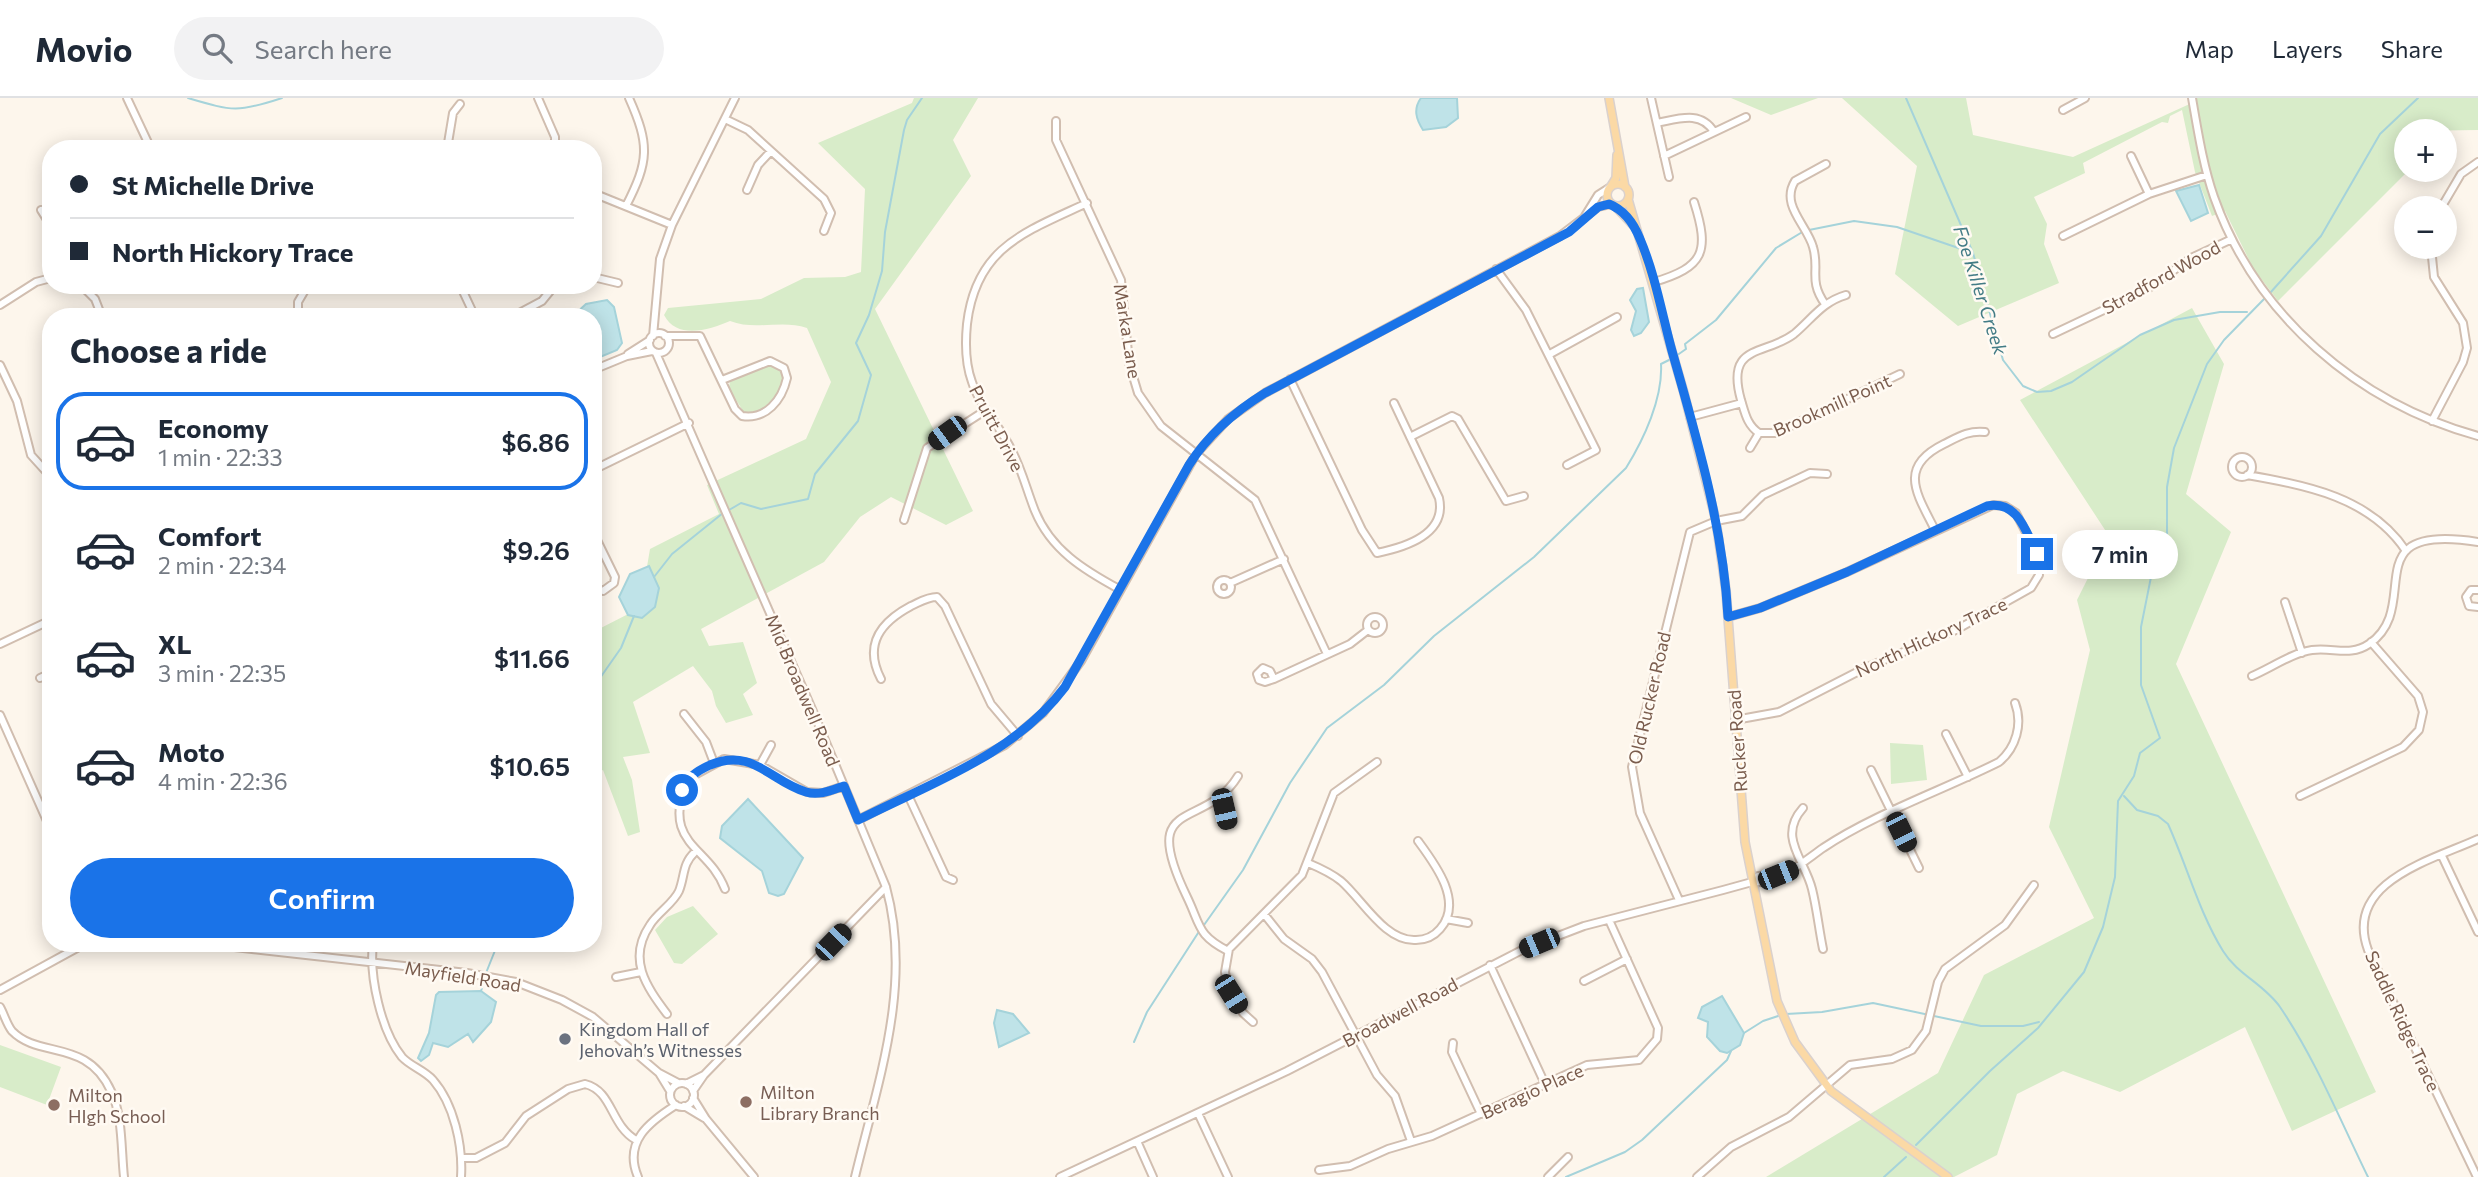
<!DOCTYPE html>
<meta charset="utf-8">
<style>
body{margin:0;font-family:Commissioner,sans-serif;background:#f2f2f3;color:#1f2937;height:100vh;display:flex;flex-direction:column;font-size:26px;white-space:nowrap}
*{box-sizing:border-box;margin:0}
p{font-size:23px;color:#747a83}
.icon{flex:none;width:38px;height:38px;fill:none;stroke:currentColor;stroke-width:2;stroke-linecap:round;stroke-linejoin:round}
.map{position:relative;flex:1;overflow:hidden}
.side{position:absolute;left:42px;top:210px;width:560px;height:644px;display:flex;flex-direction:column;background:#fff;border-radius:28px;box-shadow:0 4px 18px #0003}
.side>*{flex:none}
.banner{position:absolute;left:42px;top:42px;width:560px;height:154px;border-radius:28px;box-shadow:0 4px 18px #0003;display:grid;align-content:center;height:154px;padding:0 28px;background:#fff}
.tools{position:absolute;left:2394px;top:21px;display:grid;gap:14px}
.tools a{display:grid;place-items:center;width:63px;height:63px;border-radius:50%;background:#fff;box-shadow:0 4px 18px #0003;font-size:35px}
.end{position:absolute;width:32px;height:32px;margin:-16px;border:9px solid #1a73e8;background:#fff;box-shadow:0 0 0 4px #fff}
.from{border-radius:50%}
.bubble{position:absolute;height:49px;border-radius:24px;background:#fff;box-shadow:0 4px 18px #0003;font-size:23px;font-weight:600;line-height:49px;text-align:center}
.car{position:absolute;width:21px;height:42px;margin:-21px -10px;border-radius:9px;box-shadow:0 0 5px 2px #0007;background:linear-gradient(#222 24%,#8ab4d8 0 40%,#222 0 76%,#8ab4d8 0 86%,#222 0)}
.banner b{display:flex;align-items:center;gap:24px;height:66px;font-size:26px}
.banner b+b{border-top:2px solid #e0e1e3}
.banner i{width:18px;height:18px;background:#1f2937}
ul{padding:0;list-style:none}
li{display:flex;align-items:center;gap:21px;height:98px;margin:0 14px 10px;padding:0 14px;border:4px solid transparent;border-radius:28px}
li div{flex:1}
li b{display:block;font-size:26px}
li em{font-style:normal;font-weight:600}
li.on{border-color:#1a73e8}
li>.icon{width:63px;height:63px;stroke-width:1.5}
h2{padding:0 28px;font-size:32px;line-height:84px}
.action{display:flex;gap:14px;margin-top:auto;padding:14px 28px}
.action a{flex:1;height:80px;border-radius:42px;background:#1a73e8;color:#fff;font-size:28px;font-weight:600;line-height:80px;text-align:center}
header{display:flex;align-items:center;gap:42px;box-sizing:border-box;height:98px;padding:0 35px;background:#fff;border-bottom:2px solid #e0e1e3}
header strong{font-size:33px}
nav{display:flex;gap:38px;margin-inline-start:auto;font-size:24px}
.search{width:490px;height:63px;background:#f2f2f3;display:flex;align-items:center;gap:18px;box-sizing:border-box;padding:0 24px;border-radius:38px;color:#747a83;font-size:26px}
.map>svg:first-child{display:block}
</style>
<header>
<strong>Movio</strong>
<div class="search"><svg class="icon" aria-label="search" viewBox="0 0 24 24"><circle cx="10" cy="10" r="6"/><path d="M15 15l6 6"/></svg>Search here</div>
<nav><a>Map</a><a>Layers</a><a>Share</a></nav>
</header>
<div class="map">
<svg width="2478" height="1079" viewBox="0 0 2478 1079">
<rect width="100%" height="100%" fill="#fdf6ec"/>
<path fill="#d8ecc9" d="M 914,0 L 978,0 L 953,42 L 971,78 L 875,211 L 973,413 L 946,427 L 891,399 L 860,419 L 824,464 L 701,531 L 709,548 L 743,544 L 757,585 L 743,596 L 753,617 L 726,625 L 716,608 L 712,593 L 693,568 L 633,604 L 650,655 L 623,659 L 632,682 L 640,734 L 628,738 L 603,672 L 593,677 L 593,534 L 640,510 L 650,451 L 719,416 L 707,387 L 806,341 L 831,284 L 807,230 C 782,221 755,233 730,223 C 709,232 677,242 664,217 L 668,210 L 761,201 L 804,180 L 845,179 L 861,174 L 865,91 L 818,45 L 912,5 Z
M 1731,0 L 1818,0 L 1771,17 Z
M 1842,0 L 1966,0 L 1973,37 L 2073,59 L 2194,4 L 2194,0 L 2478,0 L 2478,32 L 2406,33 L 2406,72 L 2409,72 L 2278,203 L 2253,170 L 2225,113 L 2212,118 L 2195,74 L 2182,12 L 2170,18 L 2168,25 L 2162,24 L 2083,65 L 2085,75 L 2034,99 L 2047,126 L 2044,146 L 2059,185 L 1958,228 L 1895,176 L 1917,68 Z
M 2192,210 L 2224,266 L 2186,396 L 2231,434 L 2176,566 L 2376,994 L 2292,1033 L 2245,929 L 2120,994 L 2063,973 L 2017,996 L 1997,1057 L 1954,1079 L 1766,1079 L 1938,975 L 1984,877 L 2094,820 L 2049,729 L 2090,552 L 2077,502 L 2109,438 L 2020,302 Z
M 769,266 L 782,273 C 789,294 764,316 745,316 L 729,291 L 730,282 Z
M 1890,645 L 1923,647 L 1927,682 L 1891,686 Z
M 693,808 L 718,836 L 682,866 L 674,865 L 655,832 L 667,819 Z
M 0,947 L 61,969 L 47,1007 L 0,989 Z"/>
<path fill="#bfe3e8" stroke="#a5d3da" stroke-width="2" d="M 1421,0 L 1457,0 L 1458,20 L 1446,29 L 1423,32 C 1416,21 1413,11 1421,0 Z
M 2199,87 L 2208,115 L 2191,123 L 2176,93 Z
M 1643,190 L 1649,224 L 1641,235 L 1634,238 L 1631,232 L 1636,213 L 1630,202 L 1637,191 Z
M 607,202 L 614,209 L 622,245 L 617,252 L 593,262 L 593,219 L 572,219 L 586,206 Z
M 649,468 L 659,490 L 655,509 L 642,520 L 628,517 L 619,499 L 630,476 Z
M 748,701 L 803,760 L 784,796 L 778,798 L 769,795 L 762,773 L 720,740 L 722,728 Z
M 481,893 L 496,904 L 491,924 L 473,944 L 468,936 L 448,949 L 433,945 L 429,957 L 421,963 L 418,960 L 429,935 L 436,897 L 439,894 Z
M 1722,898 L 1744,935 L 1740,947 L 1727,955 L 1720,953 L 1707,939 L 1708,924 L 1698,920 L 1702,909 Z
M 997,912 L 1013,916 L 1029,935 L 999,949 L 994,925 Z"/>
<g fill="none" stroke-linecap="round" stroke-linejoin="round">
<path stroke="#a5d3da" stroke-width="2" d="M 188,0 C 232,13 237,15 282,0
M 1906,0 L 1973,155 L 2003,262 L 2023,288 L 2037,294 L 2051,293 L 2072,284 L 2140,237 L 2174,222 L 2220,214 L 2247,214
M 1809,132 L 1854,123 L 1897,129 L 1973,155
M 2270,195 L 2321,138 L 2380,36 L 2418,0
M 1676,258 L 1686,251 L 1685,246 L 1716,222 L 1776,150 L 1804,133
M 729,412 L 741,405 L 761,411 L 808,401 L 815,376 L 858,323 L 871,277 L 856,245 L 869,217 L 882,173 L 885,134 L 904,32 L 907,22 L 922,0
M 654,479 L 672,456 L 723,415
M 593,590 L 621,550 L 634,518
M 2124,698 L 2137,712 L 2158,718 L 2168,726 C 2187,768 2199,814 2223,853 C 2237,876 2265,887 2280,909 C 2316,962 2340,1022 2368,1079
M 1204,827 L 1243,772 L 1290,685 L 1327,630 L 1384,587 L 1434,538 L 1534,459 L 1626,370 C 1644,341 1663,300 1661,266 L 1671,261
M 486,875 L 498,845
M 481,893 L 485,881
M 1786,916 L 1822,914 L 1873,905 L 1981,928 L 2023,928 L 2039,924
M 1744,935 L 1763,923 L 1781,917
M 1134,944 L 1147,914 L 1200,832
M 1916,1047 L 1990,973 L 2038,930 L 2084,874 L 2103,829 L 2115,779 L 2118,703 L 2134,678 L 2140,655 L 2160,640 L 2141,587 L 2141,529 L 2151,479 L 2167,443 L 2167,389 L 2174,350 L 2207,266 L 2224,242 L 2266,199
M 1566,1079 L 1625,1054 L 1642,1042 L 1727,962 L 1731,953
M 1884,1079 L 1906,1059"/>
<defs>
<path id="minor" d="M 127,0 L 151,51
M 538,0 L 555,39 L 555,51
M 1651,0 L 1669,79
M 2192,0 C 2198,34 2203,67 2214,99 C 2256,218 2358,305 2478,338
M 2063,12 L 2085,0
M 725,21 L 748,32 L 824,101 L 831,115 L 824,133
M 1056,23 L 1056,42 L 1121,182 L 1129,265 L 1138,295 L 1161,328 L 1255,402 L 1327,556
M 1657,25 C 1678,21 1701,12 1714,34
M 447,51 L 453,15 L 460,6
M 1664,58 L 1746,19
M 2131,58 L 2149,96
M 747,92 L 758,67 L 771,53
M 593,95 L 672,127
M 1087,105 C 1025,134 976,149 967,226 C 965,246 965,265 972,284 C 980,309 1001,329 1012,353 C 1022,372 1027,393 1035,413 C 1051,452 1084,472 1119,491
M 626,108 C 649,63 650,47 629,0
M 2441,110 L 2461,76 L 2478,64
M 41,112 L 51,128
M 1585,118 L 1598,97 L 1609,90
M 2063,138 L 2149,96 L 2207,77
M 2431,149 L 2434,179 L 2463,225 L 2467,250 L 2463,264 L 2432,323
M 1496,171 L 1526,212 L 1596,352 L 1567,367
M 593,179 L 618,185
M 1654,184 C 1704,169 1710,154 1694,104
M 81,187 L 95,201 L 102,219
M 460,187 L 475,219
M 1846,197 C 1822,204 1812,221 1794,236 C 1765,258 1725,245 1741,302 C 1745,315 1747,327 1759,335 L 1776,335 L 1900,276
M 1825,206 C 1808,182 1820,172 1813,149 C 1807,127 1780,107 1795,83 L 1826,66
M 0,207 L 36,184 L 51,180
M 298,219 L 298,204 L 308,187
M 512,219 L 542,203 L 555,187
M649 245a10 10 0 1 1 20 0a10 10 0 1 1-20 0Z
M 2053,236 L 2146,192 L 2191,160 L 2232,141
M 653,238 L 660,161 L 672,127 L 735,0
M 665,238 L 700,238 L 735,311 L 742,318 C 766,322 782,302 787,280 L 784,270 L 770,263 L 722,282
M 656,255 L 815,618 L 886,789 C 913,887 878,983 855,1079
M 628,256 L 650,242
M 1550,256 L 1617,219
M 0,267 L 17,303 L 31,357 L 51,379
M 593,272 L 627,258 L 652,253
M 1290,281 L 1362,432 L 1377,455 C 1406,449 1447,436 1439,400 L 1394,305
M 1690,319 L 1742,305
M 1410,339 L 1452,318 L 1458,321 L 1506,403 L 1524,398
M 1750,350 L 1759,335
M2232 369a10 10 0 1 1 20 0a10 10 0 1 1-20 0Z
M 593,372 L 689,325
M 2247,377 C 2307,387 2371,400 2406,453
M 904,422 L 927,350 L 986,312
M 1935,432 C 1917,396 1897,369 1944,346 C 1958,339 1969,332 1985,334
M 593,434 L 615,479 L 614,485 L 603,493 L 593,490
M1217 489a7 7 0 1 1 14 0a7 7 0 1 1-14 0Z
M 1230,485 L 1284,461
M 2478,492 L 2471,492 L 2466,499 L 2469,508 L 2478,509
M 2285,504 L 2302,555
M 1728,519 L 1760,510 L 1847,474 L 1993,407 L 2005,408 L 2016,415 L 2037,456 L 2039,477 L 2031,490 L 1956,532 L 1865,570 L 1779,614 L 1735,622
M1367 527a8 8 0 1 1 16 0a8 8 0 1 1-16 0Z
M 0,546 L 51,522
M 1263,570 L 1270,573 L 1274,581 L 1265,584 L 1259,582 L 1257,576 Z
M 2252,578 C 2271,570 2292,555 2312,552 C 2333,549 2350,559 2369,546 C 2425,508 2351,424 2478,444
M 40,580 L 51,575
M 881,581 C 863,546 881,524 911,508 C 920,504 927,499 937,499 L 945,508 L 991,606 L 1018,638
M 1274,581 L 1350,546 L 1368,532
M 684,616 L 706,644 L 714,665
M 0,617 L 51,732
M 1946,636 L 1968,679
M 760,667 L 771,647
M 1871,672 L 1919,770
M 908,697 L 946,779 L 953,782
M 2300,698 L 2403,649 L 2419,632 L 2423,614 L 2418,598 L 2371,544
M 1219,699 L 1227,725
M 1803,710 C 1777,739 1805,762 1812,791 C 1817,811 1819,832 1823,851
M 858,722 L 1005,647 L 1043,615 L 1081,563 L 1196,356 L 1228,321 L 1265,295 L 1560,138 L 1598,109 L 1611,106
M 2442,758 L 2478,834
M 1308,765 C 1320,770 1331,775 1341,783 C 1362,801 1385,844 1416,842 C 1426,842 1434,838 1440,831 C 1464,804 1435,766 1418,743
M 1752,784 C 1778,787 1803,764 1823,750 C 1874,716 1943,692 1999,664 C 2016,650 2023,626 2015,605
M 725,791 C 708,746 661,748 687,681 L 724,661 L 760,667 L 807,694 L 823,695 L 844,688
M 1679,802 L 1640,715 L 1632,669 L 1690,434 L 1716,423 L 1742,418 L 1763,397 L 1810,375 L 1827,376
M 1264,816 L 1284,841 L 1312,861 L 1322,874 L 1377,977 L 1395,998 L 1411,1043
M 1446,821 L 1468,825
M 199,845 L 467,875 L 516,884 L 562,902 L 593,919 L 659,975 L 678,985
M 373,845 C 369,878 381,933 402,959 C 410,968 424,972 433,982 C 454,1006 463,1048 461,1079
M 1228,853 C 1197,837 1201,828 1187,799 C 1137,696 1204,734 1238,678
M 1490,867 L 1545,986
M 616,879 L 641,874
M 1584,883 L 1627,861
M 0,892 L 86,845
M 0,909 C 4,916 7,927 12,933 C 39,961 87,940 111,993 C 123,1018 121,1052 124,1079
M 667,916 C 646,888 627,861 650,827 C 657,815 673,806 679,793 C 685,778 682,766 695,754
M 1253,924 L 1243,915 L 1228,889 L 1225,874 L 1229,851 L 1302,777 L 1334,695 L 1377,664
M 1453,945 L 1452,954 L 1481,1016
M 659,975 L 670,993
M670 997a12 12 0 1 1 24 0a12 12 0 1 1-24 0Z
M 686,986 L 704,977
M 693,993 L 704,977 L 886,789
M 693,1000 L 706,1021 L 754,1079
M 684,1008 L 704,1020
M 1198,1015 L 1228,1079
M 1137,1043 L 1153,1079
M 462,1060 L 476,1060 L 505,1045 L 526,1018 L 568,991 L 585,986 C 613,993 610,1027 636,1042
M 1319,1072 L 1350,1068 L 1388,1051 L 1432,1038 L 1587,967 L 1639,962 L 1657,941 L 1658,930 L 1609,822
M 638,1079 C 623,1044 649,1024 676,1007
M 1060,1079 L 1287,973 L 1524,851 L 1584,828 L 1723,792 L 1752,784 L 1758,778 L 1778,777
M 1548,1079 L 1568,1059
M 1697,1079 L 1731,1049 L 1789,1019 L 1850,967 L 1892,961 L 1912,952 L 1926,933 L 1938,884 L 1945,871 L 2005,827 L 2034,787
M 2477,1079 L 2368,852 C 2343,784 2432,762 2478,741"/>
<path id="major" d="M 1609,0 L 1625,89
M1607 97a11 11 0 1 1 22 0a11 11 0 1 1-22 0Z
M 1611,88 L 1616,80 L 1617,57
M 1628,101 L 1684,295 L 1716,423 L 1726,493 L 1745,744 L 1777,903 L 1795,944 L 1831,993 L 1948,1079
M 1615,108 L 1633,127"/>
</defs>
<use href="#minor" stroke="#d1beb0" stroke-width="10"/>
<use href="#major" stroke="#dad1cd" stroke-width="10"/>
<use href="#minor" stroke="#fff" stroke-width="6"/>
<use href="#major" stroke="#fbd9a5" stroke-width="7"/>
</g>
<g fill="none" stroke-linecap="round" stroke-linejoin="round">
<path stroke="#1a73e8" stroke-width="9" d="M 682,692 C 688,679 697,673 710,667 C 752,649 770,683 806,694 C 819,698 832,692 844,688 L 858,722 C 931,685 1014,657 1065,589 L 1189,367 C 1208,337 1234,314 1265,295 L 1569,134 L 1598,109 L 1609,106 C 1624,112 1634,126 1640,141 C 1655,176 1662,216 1672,253 C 1697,341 1723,428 1728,519 L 1760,510 L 1847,474 L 1987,408 C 2018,402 2026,434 2037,456"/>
</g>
<circle fill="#6b7280" stroke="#fffaf3" stroke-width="2.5" cx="565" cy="941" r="7"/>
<g fill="#8d6e63" stroke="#fffaf3" stroke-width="2.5">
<circle cx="746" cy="1004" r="7"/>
<circle cx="54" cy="1007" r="7"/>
</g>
<g text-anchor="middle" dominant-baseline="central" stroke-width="5" stroke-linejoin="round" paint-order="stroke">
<g font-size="18" fill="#7a5c4d" stroke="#fffaf3">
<text transform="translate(2161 179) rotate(-29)">Stradford Wood</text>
<text transform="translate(1128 233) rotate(81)">Marka Lane</text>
<text transform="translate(1832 307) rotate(-24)">Brookmill Point</text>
<text transform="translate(997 330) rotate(62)">Pruitt Drive</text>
<text transform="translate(1931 539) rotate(-25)">North Hickory Trace</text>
<text transform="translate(803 592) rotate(67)">Mid Broadwell Road</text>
<text transform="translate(1649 600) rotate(-77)">Old Rucker Road</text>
<text transform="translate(1737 643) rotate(-94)">Rucker Road</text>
<text transform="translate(463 878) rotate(9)">Mayfield Road</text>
<text transform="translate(1400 914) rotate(-28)">Broadwell Road</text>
<text transform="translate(2403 923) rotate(65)">Saddle Ridge Trace</text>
<text transform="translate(1532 993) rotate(-24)">Beragio Place</text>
</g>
<g font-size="18" fill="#5b616d" stroke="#fffaf3" text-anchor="start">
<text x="579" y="931">Kingdom Hall of<tspan x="579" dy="21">Jehovah’s Witnesses</tspan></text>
</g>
<g font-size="18" fill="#785e54" stroke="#fffaf3" text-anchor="start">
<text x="760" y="994">Milton<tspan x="760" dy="21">Library Branch</tspan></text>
<text x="68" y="997">Milton<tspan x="68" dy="21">HIgh School</tspan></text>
</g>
<g font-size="19" font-style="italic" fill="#437c86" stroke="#fffaf3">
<text transform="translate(1981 192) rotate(72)">Foe Killer Creek</text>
</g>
</g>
</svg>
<div class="tools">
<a>+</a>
<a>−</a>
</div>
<i class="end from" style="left:682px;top:692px"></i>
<i class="end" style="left:2037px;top:456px"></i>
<div class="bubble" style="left:2062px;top:432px;width:116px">7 min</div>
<i class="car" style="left:947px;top:335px;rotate:234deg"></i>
<i class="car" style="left:1224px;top:711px;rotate:167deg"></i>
<i class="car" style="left:1901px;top:734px;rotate:154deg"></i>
<i class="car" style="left:1778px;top:777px;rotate:68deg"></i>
<i class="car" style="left:833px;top:844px;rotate:44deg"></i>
<i class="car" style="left:1539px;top:845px;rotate:247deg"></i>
<i class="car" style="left:1231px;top:896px;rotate:148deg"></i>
<div class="banner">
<b><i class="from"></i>St Michelle Drive</b>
<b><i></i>North Hickory Trace</b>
</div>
<section class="side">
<h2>Choose a ride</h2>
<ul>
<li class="on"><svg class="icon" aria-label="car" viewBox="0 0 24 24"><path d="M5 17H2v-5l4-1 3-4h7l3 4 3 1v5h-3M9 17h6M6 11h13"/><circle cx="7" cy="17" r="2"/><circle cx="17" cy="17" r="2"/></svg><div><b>Economy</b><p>1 min · 22:33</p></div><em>$6.86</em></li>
<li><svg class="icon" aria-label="car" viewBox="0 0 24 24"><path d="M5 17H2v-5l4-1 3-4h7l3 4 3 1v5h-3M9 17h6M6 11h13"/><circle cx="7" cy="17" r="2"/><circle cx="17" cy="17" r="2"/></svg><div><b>Comfort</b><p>2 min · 22:34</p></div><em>$9.26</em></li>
<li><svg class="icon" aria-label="car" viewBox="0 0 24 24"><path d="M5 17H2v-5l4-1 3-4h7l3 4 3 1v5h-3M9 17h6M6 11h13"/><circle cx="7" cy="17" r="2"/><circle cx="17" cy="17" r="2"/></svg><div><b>XL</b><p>3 min · 22:35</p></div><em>$11.66</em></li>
<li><svg class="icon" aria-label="car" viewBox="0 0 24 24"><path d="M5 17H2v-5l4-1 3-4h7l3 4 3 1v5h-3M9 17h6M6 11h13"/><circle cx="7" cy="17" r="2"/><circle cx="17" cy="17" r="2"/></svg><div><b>Moto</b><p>4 min · 22:36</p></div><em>$10.65</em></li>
</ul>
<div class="action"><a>Confirm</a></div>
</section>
</div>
